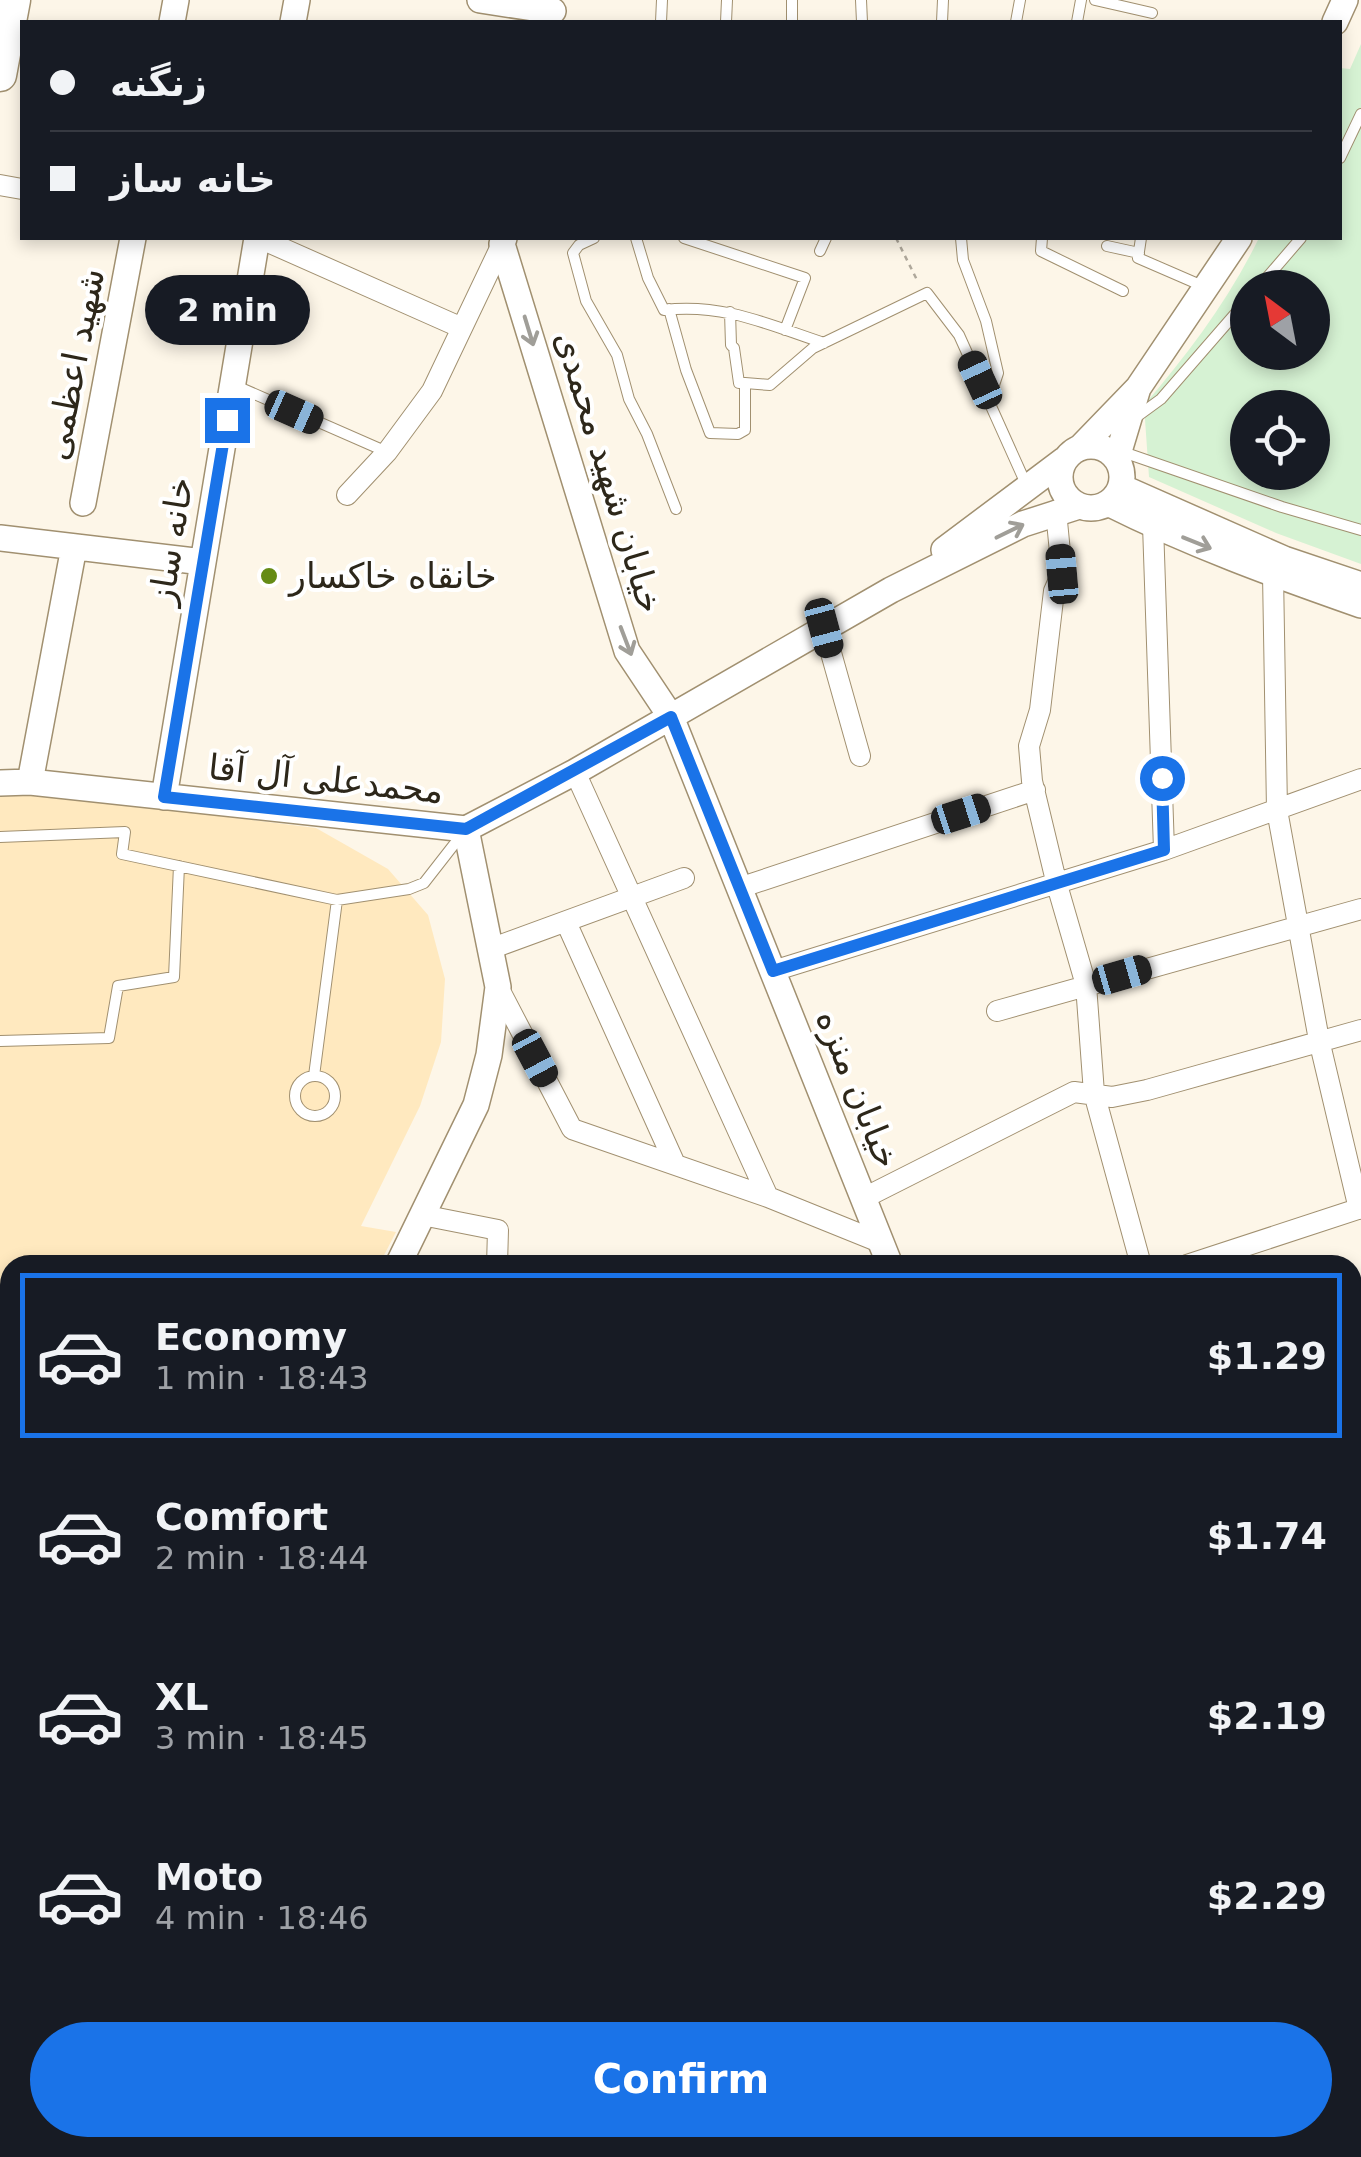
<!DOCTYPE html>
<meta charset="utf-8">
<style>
body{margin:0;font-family:"DejaVu Sans",Vazirmatn,sans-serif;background:#20242c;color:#f1f3f6;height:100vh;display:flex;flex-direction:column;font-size:38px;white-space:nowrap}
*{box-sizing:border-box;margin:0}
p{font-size:32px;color:#9ea1a6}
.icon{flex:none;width:55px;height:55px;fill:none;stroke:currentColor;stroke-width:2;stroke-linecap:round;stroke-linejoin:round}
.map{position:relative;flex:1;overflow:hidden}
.drawer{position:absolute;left:0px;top:1255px;width:1362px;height:902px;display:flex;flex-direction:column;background:#171b24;border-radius:30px 30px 0 0;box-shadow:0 5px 15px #0003}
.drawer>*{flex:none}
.hud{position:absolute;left:20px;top:20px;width:1322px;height:220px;border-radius:0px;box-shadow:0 5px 15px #0003;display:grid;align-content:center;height:220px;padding:0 30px;background:#171b24}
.needle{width:65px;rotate:328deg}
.buttons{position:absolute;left:1230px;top:270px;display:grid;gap:20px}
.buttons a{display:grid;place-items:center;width:100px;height:100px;border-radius:50%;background:#171b24;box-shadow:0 5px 15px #0003;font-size:50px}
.end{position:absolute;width:45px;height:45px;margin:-22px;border:12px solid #1a73e8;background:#fff;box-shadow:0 0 0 5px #fff}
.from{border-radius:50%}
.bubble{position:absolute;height:70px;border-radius:35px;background:#171b24;box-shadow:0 5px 15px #0003;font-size:32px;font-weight:800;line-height:70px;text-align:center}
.car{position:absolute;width:30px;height:60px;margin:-30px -15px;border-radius:12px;box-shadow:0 0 8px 2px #0007;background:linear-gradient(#222 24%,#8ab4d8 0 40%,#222 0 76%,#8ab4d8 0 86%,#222 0)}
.hud b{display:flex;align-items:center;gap:35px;height:95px;font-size:38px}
.hud b+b{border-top:2px solid #363941}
.hud i{width:25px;height:25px;background:#f1f3f6}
ul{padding:18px 0 0;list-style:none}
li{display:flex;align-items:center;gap:30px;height:165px;margin:0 20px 15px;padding:0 10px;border:5px solid transparent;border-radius:0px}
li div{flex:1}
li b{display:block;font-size:38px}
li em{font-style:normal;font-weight:800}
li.current{border-color:#1a73e8}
li>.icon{width:90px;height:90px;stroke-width:1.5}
.button{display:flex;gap:20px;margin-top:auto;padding:20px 30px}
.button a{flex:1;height:115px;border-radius:60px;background:#1a73e8;color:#fff;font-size:40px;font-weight:800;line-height:115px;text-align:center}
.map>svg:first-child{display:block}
</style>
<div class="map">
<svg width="1361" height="2157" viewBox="0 0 1361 2157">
<rect width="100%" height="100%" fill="#fdf6e8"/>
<path fill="#ffe9bf" d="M 30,792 L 316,828 L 388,869 L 428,915 L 445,979 L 441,1042 L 420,1106 L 361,1226 L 396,1232 L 379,1265 L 10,1265 L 10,1738 L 4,1738 L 6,1693 L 0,1691 L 0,793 Z
M 1356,1799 L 1361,1812 L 1361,2119 L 1353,2122 L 1352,1800 Z"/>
<path fill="#d6f2d3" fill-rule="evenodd" d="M 1361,44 L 1361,564 L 1276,533 L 1149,477 L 1144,405 C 1189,353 1229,299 1259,238 L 1340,238 L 1340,68 L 1350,69 ZM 1248,288 L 1312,288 L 1312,352 L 1248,352 ZM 1248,408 L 1312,408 L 1312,472 L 1248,472 Z"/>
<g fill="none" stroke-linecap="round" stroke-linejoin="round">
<defs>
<path id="service" d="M 861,0 L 862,22
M 1095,0 L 1152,13
M 661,22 L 662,0
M 726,22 L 727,0
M 792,22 L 792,0
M 942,22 L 943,0
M 1016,22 L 1020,0
M 1077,22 L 1081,0
M 1340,158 L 1361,114
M 594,238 L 579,245 L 573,253 L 586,301 L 617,355 L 629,399 L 647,434 L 676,509
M 636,238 L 648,278 L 664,310 C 724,303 769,325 824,343
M 684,238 L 805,278 L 785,330
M 961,238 L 963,260 L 986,321 L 998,373 L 989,400
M 1042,238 L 1041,251 L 1123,291
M 1141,238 L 1138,258 L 1205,287
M 1107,246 L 1139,253
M 820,251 L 826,238
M 1258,288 L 1301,238
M 669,309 L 686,370 L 710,433 L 738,434 L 745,430 L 745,383 L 770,385 L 813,348 L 927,293 L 959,335 L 1026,484
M 730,312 L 731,345 L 734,348 L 739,383 L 745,383
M 234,385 L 387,452
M 1135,418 L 1161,399 L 1248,299
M 1120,451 L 1282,507 L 1361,530
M 0,837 L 125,832 L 122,854 L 337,900 L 409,889 L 424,883 L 463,833
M 0,1041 L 109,1038 L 118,986 L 174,977 L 179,866
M 314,1076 L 337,900
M295 1096a20 20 0 1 1 40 0a20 20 0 1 1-40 0Z
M 0,1365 L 10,1365
M 0,1457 L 10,1458
M 0,1540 L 10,1540
M 0,1649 L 10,1647
M 0,1684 L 10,1682
M 0,1872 L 10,1868
M 619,2157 L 648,2148
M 884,2157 L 912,2148"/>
<path id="minor" d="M 0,185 L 22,189
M 259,238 L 462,328
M 347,495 L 387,452 L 432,391 L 502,244
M 1056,511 L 1062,573 L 1054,591 L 1040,710 L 1029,746 L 1032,781 L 1057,885 L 1086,985 L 1094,1093 L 1141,1265
M 1153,525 L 1164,850
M 1273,574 L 1277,810 L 1319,1040 L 1359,1209
M 824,628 L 860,756
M 575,772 L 768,1197
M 739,888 L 1035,790
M 566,922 L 675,1164
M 490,949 L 684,878
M 773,971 L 1164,850 L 1361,779
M 498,987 L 572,1129 L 768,1197 L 882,1243
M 997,1011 L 1361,909
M 864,1198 L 1074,1092 L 1112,1097 L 1147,1090 L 1361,1030
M 422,1215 L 498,1230 L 497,1265
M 1187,1265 L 1361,1208
M 1352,1371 L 1361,1368
M 1352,1504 L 1361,1501
M 1352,1630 L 1361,1627
M 1352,1716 L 1361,1712
M 1352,1770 L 1361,1792
M 0,1993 L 10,1989
M 0,2127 L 10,2123
M 208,2148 L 212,2157
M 443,2148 L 446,2157
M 538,2148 L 541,2157
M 667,2148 L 670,2157
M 785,2148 L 789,2157
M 284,2157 L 312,2148"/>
<path id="tertiary" d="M 480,0 L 553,11
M 172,22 L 176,0
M 293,22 L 297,0
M 1335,22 L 1345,0
M 504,238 L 502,244 L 627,651 L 671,717 L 890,1265
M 1138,388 L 1239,238
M1060 477a31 31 0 1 1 62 0a31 31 0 1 1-62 0Z
M 1080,448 L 1138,388 L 1117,458
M 1121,487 L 1284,559 L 1361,585
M 83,503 L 133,238
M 1108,503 C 1190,544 1275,575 1361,605
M 0,538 L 203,562
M 944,550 L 1064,460
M 30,782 L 74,547
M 0,783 L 30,782 L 466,829
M 164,797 L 257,238
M 398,1265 L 476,1105 L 489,1055 L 498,987 L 466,829 L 575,772 L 891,590 L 1023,524 L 1079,506
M 0,1771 L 10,1770
M 1244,2148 L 1247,2157"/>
<path id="secondary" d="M 1322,2157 L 1350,2148"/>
<path id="primary" d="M 0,75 L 14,0"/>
</defs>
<use href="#service" stroke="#a19070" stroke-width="12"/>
<use href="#minor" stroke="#a19070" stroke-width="22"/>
<use href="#tertiary" stroke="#a19070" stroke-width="28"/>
<use href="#secondary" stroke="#a19070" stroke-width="32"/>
<use href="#primary" stroke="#a19070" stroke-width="35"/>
<path stroke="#afa89b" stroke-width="2.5" stroke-dasharray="5 5" stroke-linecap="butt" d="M 896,238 L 917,280"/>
<use href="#service" stroke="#fff" stroke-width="10"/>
<use href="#minor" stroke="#fff" stroke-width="20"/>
<use href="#tertiary" stroke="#fff" stroke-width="25"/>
<use href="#secondary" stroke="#fff" stroke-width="30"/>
<use href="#primary" stroke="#fff" stroke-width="32"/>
</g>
<defs><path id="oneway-shaft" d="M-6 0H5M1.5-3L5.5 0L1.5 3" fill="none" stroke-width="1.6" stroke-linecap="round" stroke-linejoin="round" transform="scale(2.5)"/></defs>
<g stroke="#a09e98">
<use href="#oneway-shaft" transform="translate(529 331) rotate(73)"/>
<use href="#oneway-shaft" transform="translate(1010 531) rotate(-26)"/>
<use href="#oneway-shaft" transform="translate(1197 543) rotate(22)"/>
<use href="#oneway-shaft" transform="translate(626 641) rotate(69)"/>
</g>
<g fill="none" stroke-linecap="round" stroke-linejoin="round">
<path stroke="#1a73e8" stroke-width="12" d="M 227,420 L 164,797 L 466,829 L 671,717 L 773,971 L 1164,850 L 1162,778"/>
</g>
<circle fill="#658b15" stroke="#fff" stroke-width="4" cx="269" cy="576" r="10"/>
<g text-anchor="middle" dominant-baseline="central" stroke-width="8" stroke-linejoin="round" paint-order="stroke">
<g font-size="35" fill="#2d271a" stroke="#fff">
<text transform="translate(74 364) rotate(-79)">شهید اعظمی</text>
<text transform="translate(609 472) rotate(73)">خیابان شهید محمدی</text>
<text transform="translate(171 541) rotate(-81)">خانه ساز</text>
<text transform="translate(326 779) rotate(6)">محمدعلی آل آقا</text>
<text transform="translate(858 1089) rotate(68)">خیابان منزه</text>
</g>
<g font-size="35" fill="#2d271a" stroke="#fff" text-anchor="start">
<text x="289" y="576">خانقاه خاکسار</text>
</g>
</g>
</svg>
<div class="buttons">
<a><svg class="needle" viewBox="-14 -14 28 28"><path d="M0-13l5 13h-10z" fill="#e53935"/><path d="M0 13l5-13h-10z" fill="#9ea1a6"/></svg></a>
<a><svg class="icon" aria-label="locate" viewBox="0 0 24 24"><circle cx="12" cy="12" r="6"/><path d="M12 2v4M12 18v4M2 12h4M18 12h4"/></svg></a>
</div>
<i class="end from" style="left:1162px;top:778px"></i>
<i class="end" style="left:227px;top:420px"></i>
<div class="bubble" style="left:145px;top:275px;width:165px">2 min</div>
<i class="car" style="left:980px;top:380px;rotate:335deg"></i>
<i class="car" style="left:294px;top:412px;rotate:114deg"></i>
<i class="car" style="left:1062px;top:574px;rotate:355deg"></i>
<i class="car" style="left:824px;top:628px;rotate:165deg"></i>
<i class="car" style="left:961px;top:814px;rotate:72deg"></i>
<i class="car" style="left:1122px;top:975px;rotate:74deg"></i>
<i class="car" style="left:535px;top:1058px;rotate:152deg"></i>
<div class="hud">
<b><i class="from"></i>زنگنه</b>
<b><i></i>خانه ساز</b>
</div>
<section class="drawer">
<ul>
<li class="current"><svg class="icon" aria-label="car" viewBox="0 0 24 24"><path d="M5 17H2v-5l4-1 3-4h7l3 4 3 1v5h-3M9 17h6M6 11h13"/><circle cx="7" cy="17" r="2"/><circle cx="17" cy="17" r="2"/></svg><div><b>Economy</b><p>1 min · 18:43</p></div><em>$1.29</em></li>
<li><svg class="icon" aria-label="car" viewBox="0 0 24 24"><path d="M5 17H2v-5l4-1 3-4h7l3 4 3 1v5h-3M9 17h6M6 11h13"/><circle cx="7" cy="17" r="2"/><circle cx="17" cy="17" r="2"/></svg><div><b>Comfort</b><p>2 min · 18:44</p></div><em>$1.74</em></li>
<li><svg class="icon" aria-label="car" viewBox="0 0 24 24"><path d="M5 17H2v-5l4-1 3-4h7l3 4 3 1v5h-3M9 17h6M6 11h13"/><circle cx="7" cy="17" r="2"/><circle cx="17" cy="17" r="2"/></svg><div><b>XL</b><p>3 min · 18:45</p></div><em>$2.19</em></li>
<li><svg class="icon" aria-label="car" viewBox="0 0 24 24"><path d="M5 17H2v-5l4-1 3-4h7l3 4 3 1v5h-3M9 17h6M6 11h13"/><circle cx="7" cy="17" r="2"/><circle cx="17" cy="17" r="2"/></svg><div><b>Moto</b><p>4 min · 18:46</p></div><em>$2.29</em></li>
</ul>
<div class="button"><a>Confirm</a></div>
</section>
</div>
